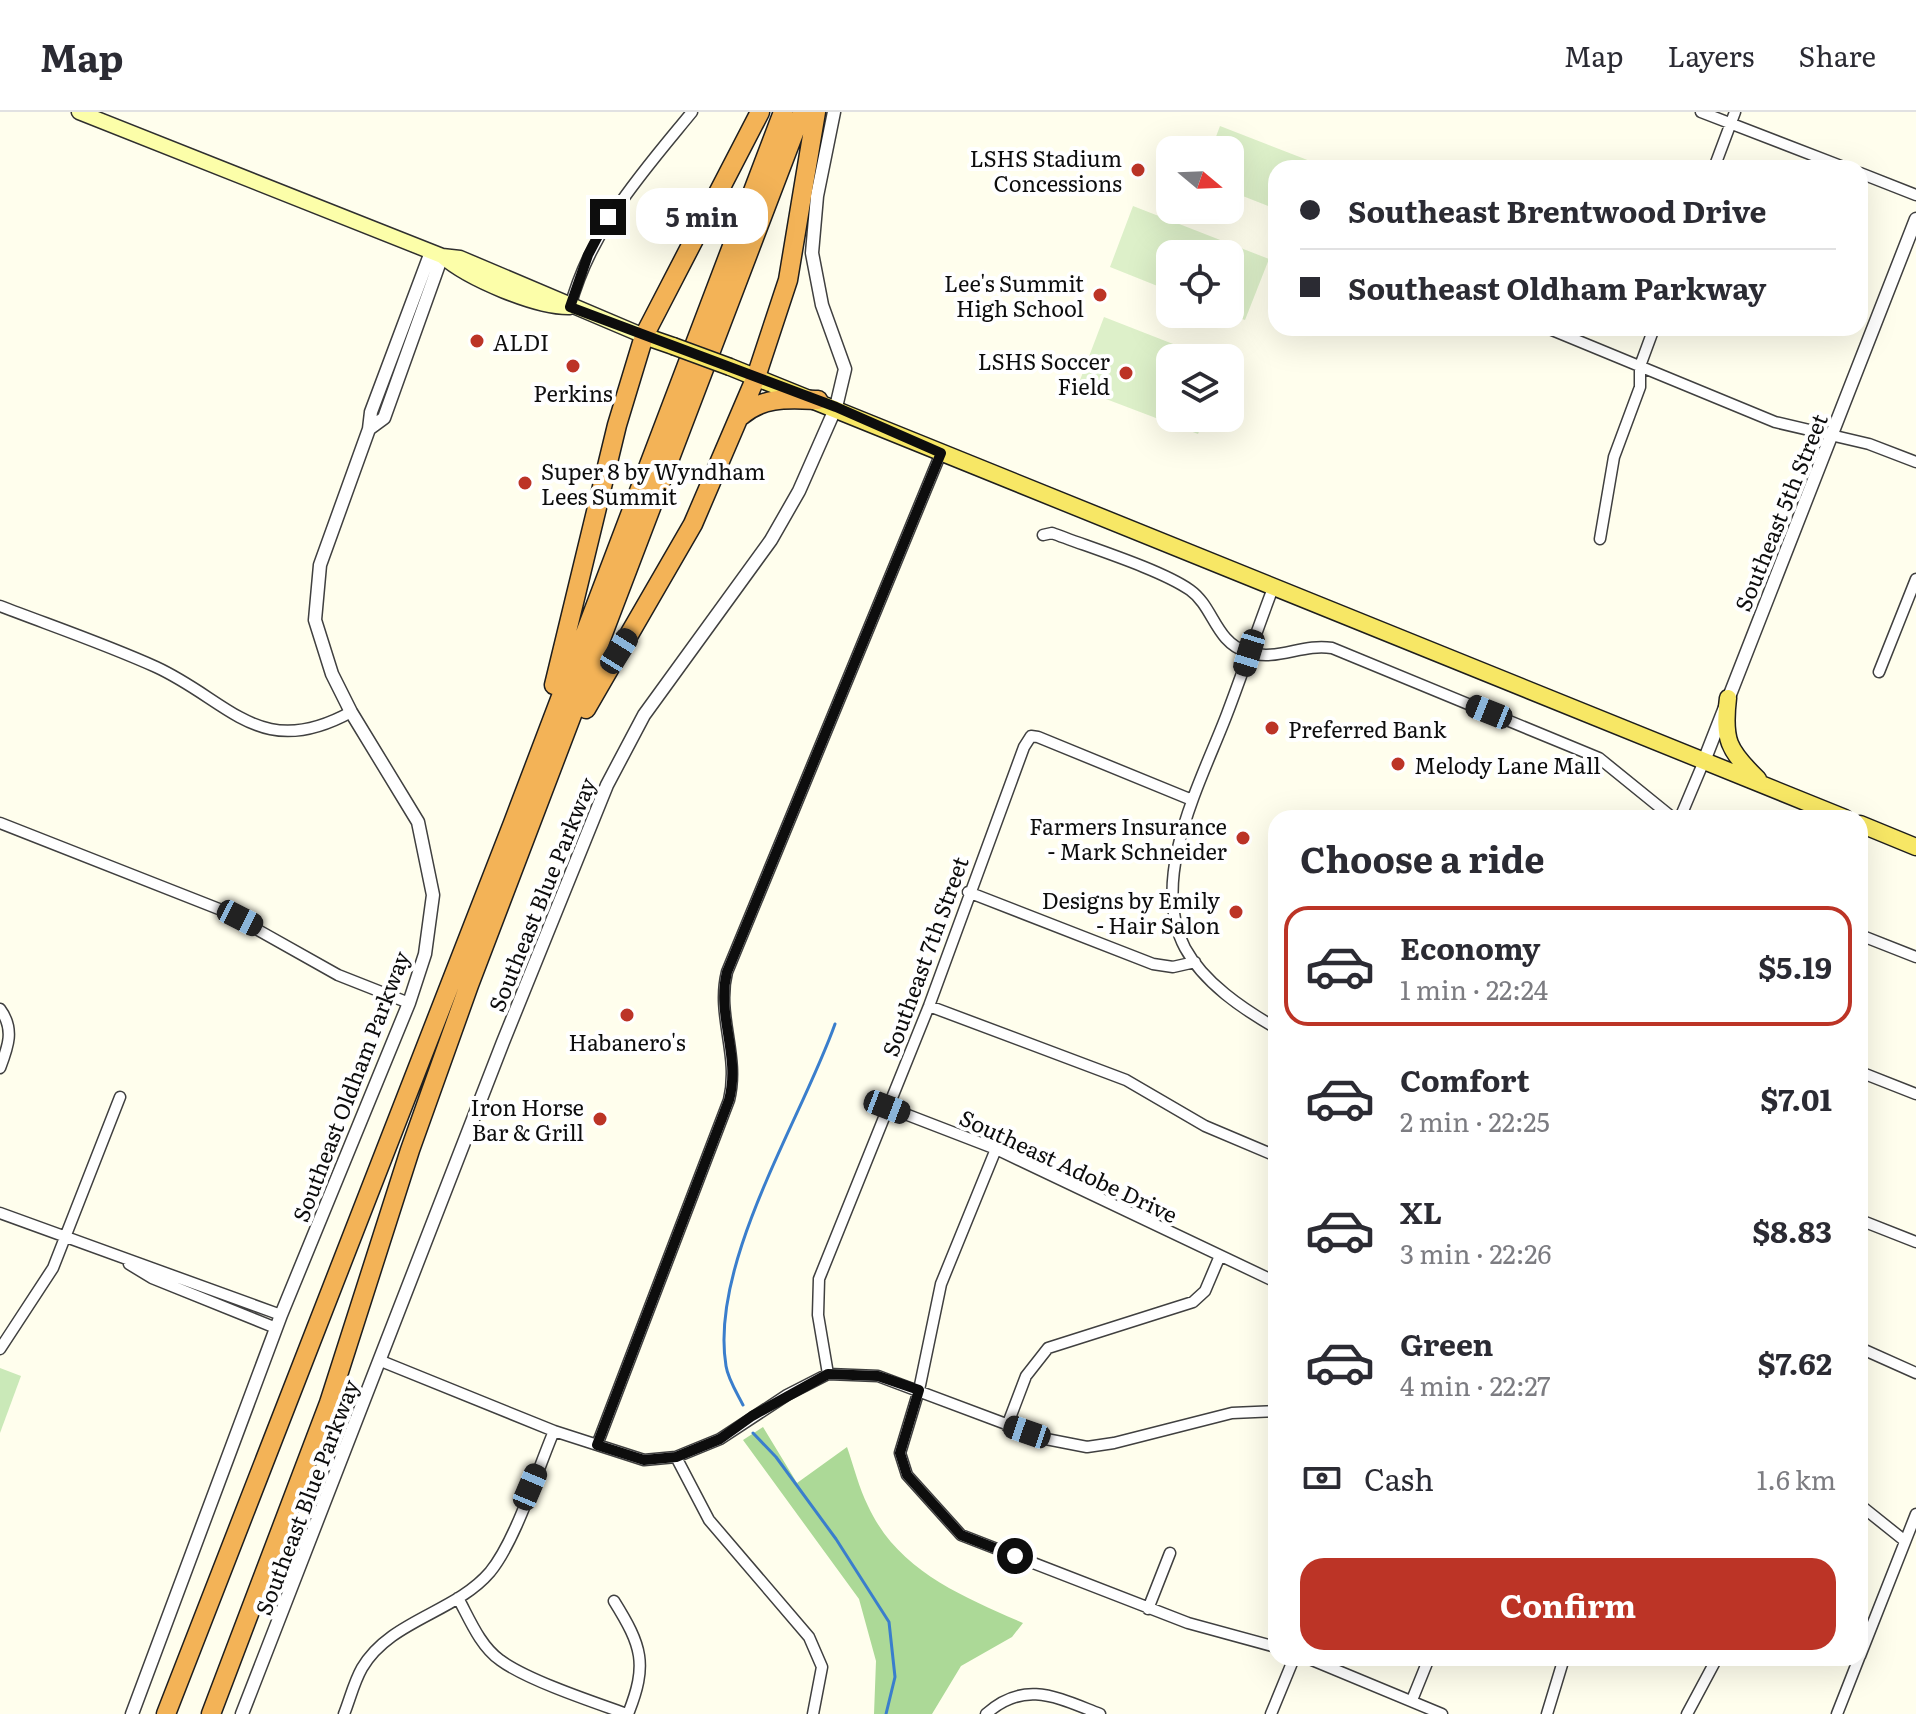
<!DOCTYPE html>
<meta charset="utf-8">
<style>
body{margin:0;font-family:Literata,serif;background:#f7f7f7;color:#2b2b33;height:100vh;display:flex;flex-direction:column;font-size:30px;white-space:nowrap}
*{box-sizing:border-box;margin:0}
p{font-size:26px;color:#7c7c81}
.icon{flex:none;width:44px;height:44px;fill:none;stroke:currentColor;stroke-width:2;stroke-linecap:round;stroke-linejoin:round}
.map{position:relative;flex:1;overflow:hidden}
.side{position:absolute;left:1268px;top:698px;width:600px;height:856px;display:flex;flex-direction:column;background:#fff;border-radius:24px;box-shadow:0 8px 32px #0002}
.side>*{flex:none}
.hud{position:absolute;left:1268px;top:48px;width:600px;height:176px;border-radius:24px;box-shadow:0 8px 32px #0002;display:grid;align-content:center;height:176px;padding:0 32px;background:#fff}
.needle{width:52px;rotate:109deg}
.controls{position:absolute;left:1156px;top:24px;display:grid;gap:16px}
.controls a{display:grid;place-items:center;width:88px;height:88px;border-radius:16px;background:#fff;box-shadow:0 8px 32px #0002;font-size:40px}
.end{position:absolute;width:36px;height:36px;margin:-18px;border:10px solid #0d0d0d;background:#fff;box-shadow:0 0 0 4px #fff}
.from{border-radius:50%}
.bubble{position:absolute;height:56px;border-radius:24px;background:#fff;box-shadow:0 8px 32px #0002;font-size:26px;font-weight:700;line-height:56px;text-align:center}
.car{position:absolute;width:24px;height:48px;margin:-24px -12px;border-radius:10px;box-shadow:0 0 6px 2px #0007;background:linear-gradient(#222 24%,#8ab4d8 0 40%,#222 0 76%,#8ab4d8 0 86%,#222 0)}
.hud b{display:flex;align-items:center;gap:28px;height:76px;font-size:30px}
.hud b+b{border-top:2px solid #e1e1e2}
.hud i{width:20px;height:20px;background:#2b2b33}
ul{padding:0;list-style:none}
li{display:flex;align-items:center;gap:24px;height:120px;margin:0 16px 12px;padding:0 16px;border:4px solid transparent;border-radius:24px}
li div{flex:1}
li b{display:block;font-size:30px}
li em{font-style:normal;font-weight:700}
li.selected{border-color:#bc3426}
li>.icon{width:72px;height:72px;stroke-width:1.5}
h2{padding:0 32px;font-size:36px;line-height:96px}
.pay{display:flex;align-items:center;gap:20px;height:88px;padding:0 32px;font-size:30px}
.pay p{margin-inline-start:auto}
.primary-button{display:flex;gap:16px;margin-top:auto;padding:16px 32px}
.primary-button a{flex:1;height:92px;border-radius:24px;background:#bc3426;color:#fff;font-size:32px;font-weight:700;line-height:92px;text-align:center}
header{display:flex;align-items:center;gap:48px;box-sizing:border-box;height:112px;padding:0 40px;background:#fff;border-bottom:2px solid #e1e1e2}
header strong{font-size:38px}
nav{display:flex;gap:44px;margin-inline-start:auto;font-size:28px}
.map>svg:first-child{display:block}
</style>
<header>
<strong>Map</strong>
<nav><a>Map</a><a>Layers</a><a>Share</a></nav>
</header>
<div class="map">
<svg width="1916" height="1602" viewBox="0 0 1916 1602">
<rect width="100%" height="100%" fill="#fffeed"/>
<path fill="#cae9b8" d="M 0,1256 L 21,1264 L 0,1321 Z"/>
<path fill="#acd997" d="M 763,1315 L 797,1371 L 847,1335 C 854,1355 859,1376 868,1394 C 898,1459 962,1484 1023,1511 L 1012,1525 L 961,1554 L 932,1602 L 874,1602 L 876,1549 L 859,1487 L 743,1328 Z"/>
<path fill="#ddf0c9" d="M 1220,14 L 1310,49 L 1307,56 L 1276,56 L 1276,97 L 1230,79 L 1230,38 L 1211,38 Z
M 1133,94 L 1269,147 L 1245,208 L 1229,202 L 1230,142 L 1170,142 L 1170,179 L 1110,155 Z
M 1104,205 L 1209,246 L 1170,246 L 1170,306 L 1204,306 L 1198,322 L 1077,276 Z"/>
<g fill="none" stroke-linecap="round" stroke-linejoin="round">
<path stroke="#3a7ecc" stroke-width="3" d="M 743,1293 C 737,1281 728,1267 726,1254 C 709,1152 801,1008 835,912
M 753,1321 L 776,1345 L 836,1427 L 889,1510 L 895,1565 L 886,1602"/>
<defs>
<path id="minor" d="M 1701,0 L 1846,56
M 1714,56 L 1735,0
M 1860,61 L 1916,83
M 570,195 C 591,117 642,61 692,0
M 1547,216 L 1775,310 L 1869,332 L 1916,350
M 1043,423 L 1052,421 C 1088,435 1160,457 1190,478 C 1214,495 1215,530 1247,540 C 1277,550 1302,531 1332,536 L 1599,646 L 1673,706
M 1600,427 L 1614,345 L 1640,275 L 1640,254 L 1654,216
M 1273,476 C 1257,518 1243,560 1227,602 C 1202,668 1148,766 1185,836 C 1204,871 1243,897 1276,916
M 0,494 C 52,514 105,532 156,555 C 230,589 260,650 351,600
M 1879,560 L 1916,467
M 1680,706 L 1704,649
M 0,711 L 224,799 L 338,863 L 409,891
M 968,780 L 1153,852 L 1173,855 L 1195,850
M 1860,823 L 1916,845
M 929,894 L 1126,968 L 1205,1014 L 1276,1044
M 0,897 C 15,917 8,935 0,956
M 1860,960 L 1916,982
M 887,995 L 996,1037 L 1276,1170
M 996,1037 L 941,1172 L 919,1278 L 900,1341 L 907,1363 L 961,1423 L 1188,1511 L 1276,1535
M 0,1101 L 281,1203
M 1860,1108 L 1916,1130
M 129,1152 L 152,1166 L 276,1216
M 1860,1236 L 1916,1261
M 0,1237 L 53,1156 L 120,985
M 381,1249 L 554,1319 L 644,1348 L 676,1345 L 720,1327 L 787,1283 L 828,1262 L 878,1264 L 1046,1327 L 1087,1335 L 1114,1331 L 1232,1301 L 1276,1299
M 828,1262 L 818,1203 L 819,1167 L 929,894 L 1024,635 L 1031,624 L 1038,625 L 1192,688
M 1007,1314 L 1026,1264 L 1048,1236 L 1193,1190 L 1205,1179 L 1219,1146
M 597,1333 L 729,988 C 740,943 716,904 727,860 L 941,341
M 676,1345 L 709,1408 L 809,1525 L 822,1555 L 813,1602
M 1860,1393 L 1905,1429
M 458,1486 C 469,1506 480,1534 500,1548 C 527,1568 593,1590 627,1602
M 614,1489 C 642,1534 648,1552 628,1602
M 1148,1497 L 1170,1441
M 1860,1544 L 1916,1402
M 1307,1546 L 1442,1602
M 1412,1588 L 1429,1546
M 344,1602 C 350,1587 354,1570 362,1556 C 390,1508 455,1501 490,1460 C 516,1428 537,1359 554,1319
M 986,1602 C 1025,1567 1058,1586 1100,1602
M 1271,1602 L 1294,1546
M 1547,1602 L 1564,1546
M 1687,1602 L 1717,1546
M 1837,1602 L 1859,1546"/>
<path id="tertiary" d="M 369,317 L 384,306 L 442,144
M 1704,649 L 1916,107
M 132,1602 L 281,1203 L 409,891 L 425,842 L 433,783 L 418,710 L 351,600 L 332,562 L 315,508 L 320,453 L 369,317 L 371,300 L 431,140
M 242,1602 L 503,930 L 607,673 L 644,603 L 771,428 L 799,379 L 836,295 L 845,257 L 822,193 L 812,141 L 817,84 L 834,0"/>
<path id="secondary" d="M 79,0 L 442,144
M 570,195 C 537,196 468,167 442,144 L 460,146 L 644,224"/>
<path id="primary" d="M 644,224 L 673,234
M 730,255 L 1845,706
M 1728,586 C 1723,628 1728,638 1758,667
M 1860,712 L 1916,735"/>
<path id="motorway" d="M 741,304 C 764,284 789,287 818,288
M 554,573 L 617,313 L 644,224 L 760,0
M 586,597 L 693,412 L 756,265 L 788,168 L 816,0
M 166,1602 L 513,711 L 783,0
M 211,1602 L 329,1291 L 410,1038 L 469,873 L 802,0"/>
</defs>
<use href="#minor" stroke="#404040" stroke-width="13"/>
<use href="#tertiary" stroke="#404040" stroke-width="15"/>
<use href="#secondary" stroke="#2f2f2f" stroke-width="17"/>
<use href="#primary" stroke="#1e1e1e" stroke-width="19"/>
<use href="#motorway" stroke="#1e1e1e" stroke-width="21"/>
<use href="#minor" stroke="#fff" stroke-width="10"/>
<use href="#tertiary" stroke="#fff" stroke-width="12"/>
<use href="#secondary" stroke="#fcfea9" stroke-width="14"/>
<use href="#primary" stroke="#f7e765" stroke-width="16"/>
<use href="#motorway" stroke="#f3b357" stroke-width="18"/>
<defs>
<path id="primary-bridge" d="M 673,234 L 730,255"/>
</defs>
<use href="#primary-bridge" stroke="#1e1e1e" stroke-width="19" stroke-linecap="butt"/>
<use href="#primary-bridge" stroke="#f7e765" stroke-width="16"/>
</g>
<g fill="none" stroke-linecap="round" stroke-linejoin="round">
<path stroke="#0d0d0d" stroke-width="10" d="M 608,105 L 588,143 L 570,195 L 836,295 L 941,341 L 727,860 C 716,904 741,943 729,988 L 597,1333 L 644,1348 L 676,1345 L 720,1327 L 752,1304 L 828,1262 L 878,1264 L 919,1278 L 900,1341 L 907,1363 L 961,1423 L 1015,1444"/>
</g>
<g fill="#bc3426" stroke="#fff" stroke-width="3">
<circle cx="1138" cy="58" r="8"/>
<circle cx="1100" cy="183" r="8"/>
<circle cx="477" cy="229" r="8"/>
<circle cx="573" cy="254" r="8"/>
<circle cx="1126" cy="261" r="8"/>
<circle cx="525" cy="371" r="8"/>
<circle cx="1272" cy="616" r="8"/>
<circle cx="1398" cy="652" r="8"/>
<circle cx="1243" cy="726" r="8"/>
<circle cx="1236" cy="800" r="8"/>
<circle cx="627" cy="903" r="8"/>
<circle cx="600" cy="1007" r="8"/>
</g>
<g text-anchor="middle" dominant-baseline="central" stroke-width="8" stroke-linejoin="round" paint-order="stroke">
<g font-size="22" fill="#0d0d0d" stroke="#fff" text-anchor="end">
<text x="1122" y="45">LSHS Stadium<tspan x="1122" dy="25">Concessions</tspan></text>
<text x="1084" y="170">Lee's Summit<tspan x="1084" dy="25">High School</tspan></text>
<text x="493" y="229" text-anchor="start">ALDI</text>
<text x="1110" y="248">LSHS Soccer<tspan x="1110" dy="25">Field</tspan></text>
<text x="573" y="280" text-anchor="middle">Perkins</text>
<text x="541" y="358" text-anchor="start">Super 8 by Wyndham<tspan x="541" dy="25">Lees Summit</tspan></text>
<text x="1288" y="616" text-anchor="start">Preferred Bank</text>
<text x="1414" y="652" text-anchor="start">Melody Lane Mall</text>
<text x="1227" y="713">Farmers Insurance<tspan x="1227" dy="25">- Mark Schneider</tspan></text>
<text x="1220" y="787">Designs by Emily<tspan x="1220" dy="25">- Hair Salon</tspan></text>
<text x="627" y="929" text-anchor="middle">Habanero's</text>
<text x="584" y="994">Iron Horse<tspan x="584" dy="25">Bar &amp; Grill</tspan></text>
</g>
<g font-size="22" fill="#0d0d0d" stroke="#fff">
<text transform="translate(1780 400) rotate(-68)">Southeast 5th Street</text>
<text transform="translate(541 782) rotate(-68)">Southeast Blue Parkway</text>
<text transform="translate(924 844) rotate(-70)">Southeast 7th Street</text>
<text transform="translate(350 974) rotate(-69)">Southeast Oldham Parkway</text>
<text transform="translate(1069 1053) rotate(25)">Southeast Adobe Drive</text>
<text transform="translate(306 1385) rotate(-69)">Southeast Blue Parkway</text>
</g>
</g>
</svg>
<div class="controls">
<a><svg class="needle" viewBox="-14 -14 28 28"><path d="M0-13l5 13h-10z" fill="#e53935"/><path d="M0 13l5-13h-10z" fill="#7c7c81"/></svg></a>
<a><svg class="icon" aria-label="locate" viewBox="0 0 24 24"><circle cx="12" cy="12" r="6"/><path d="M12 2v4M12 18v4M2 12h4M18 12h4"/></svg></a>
<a><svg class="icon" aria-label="layers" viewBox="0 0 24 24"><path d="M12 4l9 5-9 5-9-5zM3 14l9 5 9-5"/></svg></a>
</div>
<i class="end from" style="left:1015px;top:1444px"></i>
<i class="end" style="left:608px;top:105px"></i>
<div class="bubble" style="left:636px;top:76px;width:132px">5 min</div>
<i class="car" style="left:619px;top:539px;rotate:32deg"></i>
<i class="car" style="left:1249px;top:541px;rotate:197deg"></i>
<i class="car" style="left:1489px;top:600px;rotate:292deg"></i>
<i class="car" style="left:240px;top:806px;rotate:117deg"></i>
<i class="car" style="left:887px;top:995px;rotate:111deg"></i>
<i class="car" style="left:1027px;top:1320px;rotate:289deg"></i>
<i class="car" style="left:530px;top:1375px;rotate:23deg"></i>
<div class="hud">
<b><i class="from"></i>Southeast Brentwood Drive</b>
<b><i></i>Southeast Oldham Parkway</b>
</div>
<section class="side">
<h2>Choose a ride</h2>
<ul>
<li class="selected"><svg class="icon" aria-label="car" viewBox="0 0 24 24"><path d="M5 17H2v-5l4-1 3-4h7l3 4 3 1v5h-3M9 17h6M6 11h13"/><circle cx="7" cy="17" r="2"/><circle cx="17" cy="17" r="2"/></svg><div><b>Economy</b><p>1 min · 22:24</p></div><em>$5.19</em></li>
<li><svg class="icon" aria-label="car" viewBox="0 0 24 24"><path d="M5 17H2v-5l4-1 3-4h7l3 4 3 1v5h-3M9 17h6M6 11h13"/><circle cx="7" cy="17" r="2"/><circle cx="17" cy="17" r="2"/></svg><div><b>Comfort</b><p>2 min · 22:25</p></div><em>$7.01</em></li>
<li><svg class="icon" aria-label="car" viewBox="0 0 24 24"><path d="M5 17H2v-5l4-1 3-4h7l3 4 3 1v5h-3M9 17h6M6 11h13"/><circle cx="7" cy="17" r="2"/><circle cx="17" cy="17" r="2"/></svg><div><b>XL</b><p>3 min · 22:26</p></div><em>$8.83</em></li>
<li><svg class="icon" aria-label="car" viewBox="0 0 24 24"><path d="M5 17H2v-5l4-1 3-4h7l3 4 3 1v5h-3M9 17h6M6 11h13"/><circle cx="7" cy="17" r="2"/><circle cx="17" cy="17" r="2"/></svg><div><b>Green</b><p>4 min · 22:27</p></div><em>$7.62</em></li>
</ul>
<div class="pay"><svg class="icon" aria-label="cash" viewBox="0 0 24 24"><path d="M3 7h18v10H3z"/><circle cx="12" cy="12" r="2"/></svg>Cash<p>1.6 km</p></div>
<div class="primary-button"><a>Confirm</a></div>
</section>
</div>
